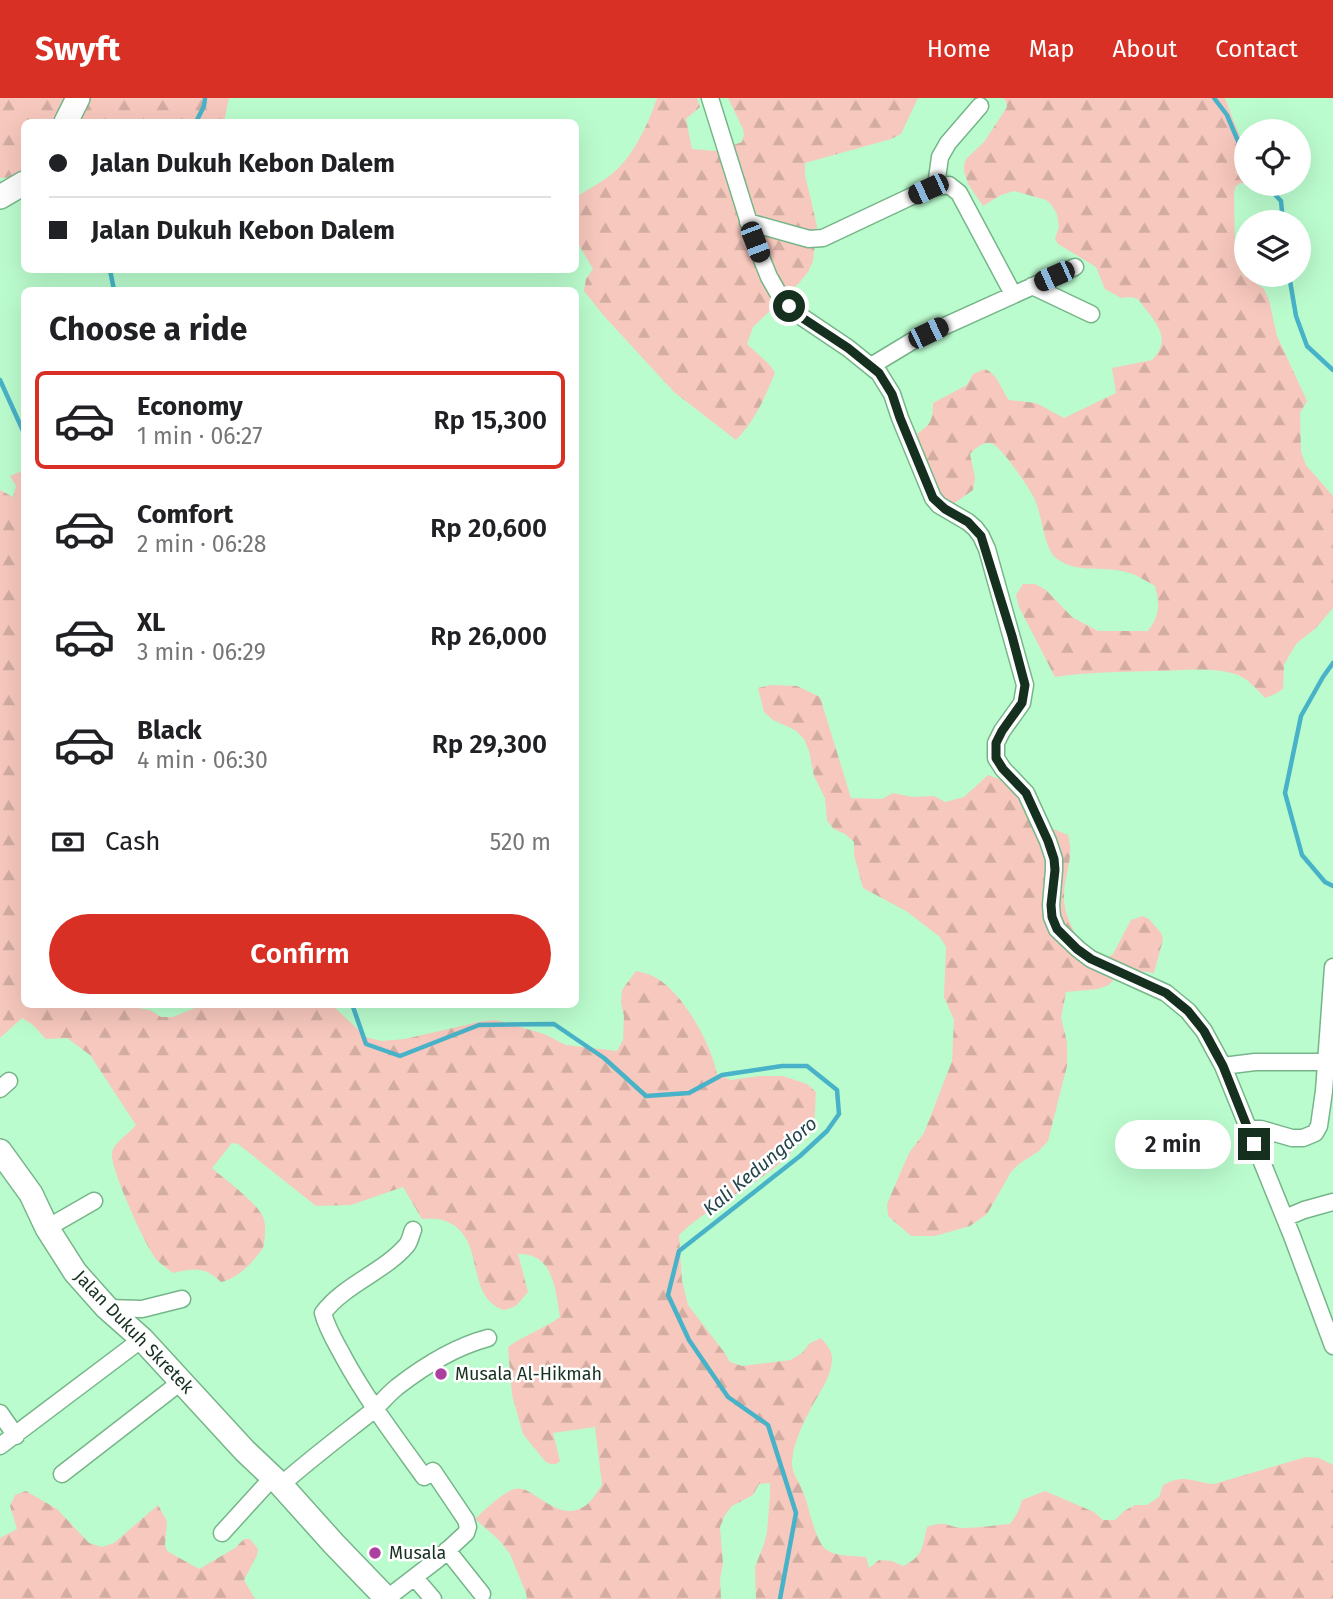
<!DOCTYPE html>
<meta charset="utf-8">
<style>
body{margin:0;font-family:"Fira Sans",sans-serif;background:#f2f2f2;color:#202124;height:100vh;display:flex;flex-direction:column;font-size:26px;white-space:nowrap}
*{box-sizing:border-box;margin:0}
p{font-size:23px;color:#757577}
.icon{flex:none;width:38px;height:38px;fill:none;stroke:currentColor;stroke-width:2;stroke-linecap:round;stroke-linejoin:round}
.map{position:relative;flex:1;overflow:hidden}
.sheet{position:absolute;left:21px;top:189px;width:558px;height:721px;display:flex;flex-direction:column;background:#fff;border-radius:10px;box-shadow:0 7px 28px #0002}
.sheet>*{flex:none}
.hud{position:absolute;left:21px;top:21px;width:558px;height:154px;border-radius:10px;box-shadow:0 7px 28px #0002;display:grid;align-content:center;height:154px;padding:0 28px;background:#fff}
.fabs{position:absolute;left:1234px;top:21px;display:grid;gap:14px}
.fabs a{display:grid;place-items:center;width:77px;height:77px;border-radius:50%;background:#fff;box-shadow:0 7px 28px #0002;font-size:35px}
.end{position:absolute;width:32px;height:32px;margin:-16px;border:9px solid #16301f;background:#fff;box-shadow:0 0 0 4px #fff}
.from{border-radius:50%}
.bubble{position:absolute;height:49px;border-radius:24px;background:#fff;box-shadow:0 7px 28px #0002;font-size:23px;font-weight:600;line-height:49px;text-align:center}
.car{position:absolute;width:21px;height:42px;margin:-21px -10px;border-radius:9px;box-shadow:0 0 5px 2px #0007;background:linear-gradient(#222 24%,#8ab4d8 0 40%,#222 0 76%,#8ab4d8 0 86%,#222 0)}
.hud b{display:flex;align-items:center;gap:24px;height:66px;font-size:26px}
.hud b+b{border-top:2px solid #e0e0e0}
.hud i{width:18px;height:18px;background:#202124}
ul{padding:0;list-style:none}
li{display:flex;align-items:center;gap:21px;height:98px;margin:0 14px 10px;padding:0 14px;border:4px solid transparent;border-radius:10px}
li div{flex:1}
li b{display:block;font-size:26px}
li em{font-style:normal;font-weight:600}
li.selected{border-color:#d93025}
li>.icon{width:63px;height:63px;stroke-width:1.5}
h2{padding:0 28px;font-size:32px;line-height:84px}
.pay{display:flex;align-items:center;gap:18px;height:77px;padding:0 28px;font-size:26px}
.pay p{margin-inline-start:auto}
.action{display:flex;gap:14px;margin-top:auto;padding:14px 28px}
.action a{flex:1;height:80px;border-radius:42px;background:#d93025;color:#fff;font-size:28px;font-weight:600;line-height:80px;text-align:center}
header{display:flex;align-items:center;gap:42px;box-sizing:border-box;height:98px;padding:0 35px;background:#d93025;color:#fff}
header strong{font-size:33px}
nav{display:flex;gap:38px;margin-inline-start:auto;font-size:24px}
.map>svg:first-child{display:block}
</style>
<header>
<strong>Swyft</strong>
<nav><a>Home</a><a>Map</a><a>About</a><a>Contact</a></nav>
</header>
<div class="map">
<svg width="1333" height="1501" viewBox="0 0 1333 1501">
<defs>
<pattern id="forest-firs" width="22" height="20" patternUnits="userSpaceOnUse" patternTransform="scale(1.75)"><rect width="22" height="20" fill="#f7c8bd"/><path d="M5 1l3.5 6h-7zM16 11l3.5 6h-7z" fill="#d3aca2"/></pattern>
</defs>
<rect width="100%" height="100%" fill="#bbfcce"/>
<path fill="url(#forest-firs)" d="M 0,0 L 229,0 L 224,24 L 24,24 L 24,81 L 20,79 L 0,80 Z
M 657,0 L 697,0 L 700,9 L 686,21 L 692,51 L 716,53 L 742,44 L 744,37 L 743,31 L 728,0 L 918,0 L 901,36 L 891,41 L 805,65 L 805,77 L 817,128 L 813,163 L 808,174 L 799,185 L 753,229 L 747,246 L 769,266 L 775,275 C 764,301 756,321 736,342 L 674,294 L 604,218 L 584,193 L 586,181 L 593,171 L 576,142 L 576,101 L 579,97 C 590,90 602,84 612,76 C 633,59 649,25 657,0 Z
M 1003,0 L 1225,0 L 1240,39 L 1246,47 L 1246,85 L 1241,85 L 1236,88 L 1234,94 L 1235,153 L 1237,166 L 1243,176 L 1264,191 L 1269,202 L 1277,238 L 1307,303 L 1300,315 L 1301,354 L 1306,367 L 1333,398 L 1333,510 L 1316,530 L 1297,545 L 1290,556 L 1284,567 L 1283,591 L 1275,596 L 1265,600 C 1257,592 1247,579 1235,576 C 1209,568 1181,573 1154,573 C 1120,574 1088,574 1055,579 L 1019,509 L 1016,497 L 1023,486 L 1035,486 L 1046,492 L 1072,519 L 1098,533 L 1148,533 C 1160,517 1160,507 1155,488 C 1146,483 1136,476 1126,474 C 1102,467 1073,477 1054,458 C 1045,450 1041,415 1035,402 C 1031,392 1002,350 993,346 C 985,342 975,350 970,356 L 975,380 L 973,392 L 952,407 L 938,396 L 913,339 C 929,327 933,326 933,305 L 967,287 L 973,276 L 985,271 C 999,277 1001,292 1009,302 L 1036,305 L 1064,320 L 1116,295 L 1112,270 L 1152,262 C 1175,239 1152,221 1138,201 L 1131,199 L 1121,200 L 1105,191 L 1096,169 L 1058,146 L 1055,141 L 1059,129 L 1057,116 L 1050,105 L 1046,102 L 1014,93 L 1001,97 L 983,108 L 968,86 L 964,73 L 964,67 L 966,61 L 984,44 L 1007,9 L 1006,3 Z
M 22,373 L 24,374 L 24,906 L 119,907 L 150,912 L 161,919 L 173,919 L 195,910 L 196,907 L 332,907 L 366,939 L 381,943 L 405,941 L 483,923 L 496,922 L 544,936 L 566,947 L 617,953 L 623,942 L 624,918 L 621,905 L 622,892 L 636,873 C 645,875 653,877 661,883 C 686,901 711,946 717,976 L 731,982 L 759,978 L 783,978 L 807,986 L 816,994 L 814,1032 C 799,1043 789,1059 774,1070 C 744,1094 707,1110 679,1137 L 682,1183 L 688,1207 L 724,1254 L 730,1264 L 742,1268 L 791,1262 L 802,1255 L 810,1245 L 821,1240 C 827,1247 833,1254 832,1263 C 830,1282 818,1296 810,1312 C 802,1327 794,1345 792,1362 C 791,1375 798,1381 802,1392 C 806,1400 808,1409 810,1417 C 823,1458 824,1456 866,1459 L 869,1470 L 879,1462 L 892,1463 L 903,1468 C 924,1458 922,1449 927,1429 C 948,1421 947,1430 964,1430 C 979,1430 995,1427 1010,1426 L 1018,1414 L 1022,1402 L 1045,1393 L 1094,1414 L 1103,1422 L 1115,1422 L 1124,1413 L 1135,1407 L 1147,1407 L 1159,1399 L 1163,1387 C 1185,1375 1192,1384 1214,1386 L 1306,1359 L 1319,1360 L 1333,1367 L 1333,1501 L 756,1501 L 755,1469 L 764,1446 L 767,1434 L 770,1397 L 770,1385 L 759,1386 L 753,1397 L 732,1408 L 725,1417 L 720,1429 L 723,1466 L 720,1481 L 721,1501 L 527,1501 L 526,1495 L 510,1456 L 499,1442 L 475,1421 C 486,1411 501,1396 514,1391 C 533,1385 557,1427 585,1408 C 592,1403 597,1394 602,1387 L 595,1329 L 553,1335 L 560,1363 L 556,1366 L 550,1366 L 545,1363 L 523,1336 L 512,1297 L 508,1249 C 524,1237 544,1231 560,1219 C 555,1191 554,1155 518,1156 L 528,1194 L 516,1208 L 504,1212 C 501,1211 497,1210 494,1207 C 467,1188 484,1137 445,1123 C 438,1120 429,1121 422,1121 L 403,1089 L 351,1107 L 316,1108 L 238,1046 L 232,1045 L 212,1070 C 224,1081 261,1107 264,1122 C 266,1130 265,1143 263,1150 C 252,1165 239,1180 221,1184 C 204,1168 194,1170 173,1175 C 167,1170 160,1166 156,1161 C 146,1149 109,1068 112,1055 C 114,1044 129,1036 136,1027 L 90,957 L 67,940 L 46,941 L 32,926 L 22,920 L 0,940 L 0,392 L 13,399 L 16,388 L 10,378 Z
M 771,587 L 797,588 L 820,599 L 851,700 L 882,701 L 893,695 L 912,699 L 934,698 L 945,704 L 964,699 L 988,677 L 1013,686 L 1036,724 L 1068,737 C 1075,761 1063,778 1064,802 C 1065,823 1084,859 1107,860 L 1113,856 L 1131,822 L 1143,818 L 1149,821 L 1161,835 L 1163,841 L 1154,875 L 1124,871 L 1109,887 L 1098,891 L 1066,894 L 1061,920 L 1067,944 L 1067,968 L 1048,1043 L 1039,1053 L 1019,1066 L 1011,1074 L 987,1116 L 970,1128 L 935,1138 L 911,1138 L 888,1118 L 887,1106 L 909,1055 L 924,1035 L 952,963 L 954,922 L 944,899 L 946,849 L 940,839 L 906,813 L 863,790 L 854,757 L 854,744 L 845,736 L 834,731 L 827,723 L 825,700 L 814,678 L 809,653 L 804,641 L 795,632 L 773,622 L 764,614 L 758,590 Z
M 26,1393 L 57,1411 L 89,1445 L 102,1449 L 114,1445 L 158,1407 L 167,1423 L 165,1447 L 167,1453 L 199,1471 L 235,1450 L 244,1441 L 250,1441 L 258,1451 L 257,1457 L 244,1482 L 255,1501 L 0,1501 L 0,1440 L 17,1431 L 10,1408 L 15,1397 Z"/>
<g fill="none" stroke-linecap="round" stroke-linejoin="round">
<path stroke="#48b3c8" stroke-width="4.5" d="M 1214,0 L 1227,17 L 1246,62
M 196,24 L 204,8 L 205,0
M 1265,86 L 1281,103 L 1283,124
M 110,172 L 114,192
M 1289,177 L 1296,218 L 1307,248 L 1333,272
M 0,282 L 24,335
M 1333,565 L 1323,579 L 1301,618 L 1285,695 L 1302,757 L 1325,784 L 1333,788
M 352,906 L 366,946 L 400,958 L 479,927 L 554,926 L 604,960 L 646,998 L 689,995 L 722,977 L 782,968 L 807,968 L 837,992 L 839,1016 L 827,1033 L 800,1058 L 679,1153 L 668,1197 L 689,1242 L 728,1299 L 768,1327 L 796,1415 L 780,1501"/>
<defs>
<path id="street" d="M 710,0 L 755,144 L 769,179 L 781,200 L 796,215 L 848,250 L 879,275 L 892,296 L 900,320 L 933,400 L 939,407 L 968,424 L 975,430 L 981,438 L 987,451 L 1025,587 L 1022,605 L 1002,633 L 996,645 L 996,660 L 1003,671 L 1026,695 L 1048,743 L 1054,761 L 1054,772 L 1051,807 L 1052,819 L 1057,831 L 1078,851 L 1091,861 L 1166,895 L 1188,913 L 1204,933 L 1223,968 L 1292,1138 L 1333,1248
M 936,88 L 940,59 L 948,45 L 980,8
M 748,124 L 809,141 L 823,140 L 927,91 L 949,87 L 959,95 L 1013,196
M 1032,188 L 1091,216
M 871,268 L 914,242 L 1075,169
M 1223,968 L 1255,964 L 1333,964
M 0,991 L 9,983
M 1248,1031 L 1261,1031 L 1292,1040 L 1303,1040 L 1315,1035 L 1319,1028 L 1324,993 L 1333,869
M 1285,1120 L 1304,1112 L 1333,1104
M 47,1130 L 94,1103
M 107,1210 L 142,1211 L 182,1201
M 0,1315 L 16,1338
M 0,1348 L 142,1241
M 62,1376 L 182,1283
M 281,1387 C 308,1363 337,1341 365,1319 C 377,1310 386,1298 397,1289 C 424,1268 454,1249 488,1240
M 222,1435 L 272,1380
M 447,1452 L 482,1496
M 415,1480 L 433,1501
M 386,1501 L 438,1461 L 466,1435 L 468,1429 L 466,1422 L 433,1373 L 424,1379 C 396,1340 367,1302 344,1260 C 336,1245 327,1231 323,1215 C 345,1186 384,1174 407,1147 C 410,1143 411,1137 413,1132"/>
<path id="secondary" d="M 66,24 L 78,0
M 0,99 L 24,85
M 0,1053 L 31,1096 L 47,1130 L 75,1174 L 107,1210 L 142,1241 L 245,1353 L 281,1387 L 334,1446 L 387,1501"/>
</defs>
<use href="#street" stroke="#76b589" stroke-width="19"/>
<use href="#secondary" stroke="#76b589" stroke-width="26"/>
<use href="#street" stroke="#fff" stroke-width="16"/>
<use href="#secondary" stroke="#fff" stroke-width="23"/>
</g>
<g fill="none" stroke-linecap="round" stroke-linejoin="round">
<path stroke="#16301f" stroke-width="9" d="M 789,208 L 804,221 L 848,250 L 879,275 L 892,296 L 900,320 L 933,400 L 945,411 L 968,424 L 981,438 L 1012,538 L 1025,587 L 1022,605 L 1002,633 L 996,645 L 996,660 L 1003,671 L 1026,695 L 1048,743 L 1054,761 L 1055,772 L 1051,807 L 1052,819 L 1057,831 L 1077,851 L 1091,861 L 1166,895 L 1188,913 L 1204,933 L 1223,968 L 1254,1046"/>
</g>
<g fill="#ad409e" stroke="#fff" stroke-width="2.5">
<circle cx="441" cy="1276" r="7"/>
<circle cx="375" cy="1455" r="7"/>
</g>
<g text-anchor="middle" dominant-baseline="central" stroke-width="5" stroke-linejoin="round" paint-order="stroke">
<g font-size="18" fill="#16301f" stroke="#fff">
<text transform="translate(134 1234) rotate(46)">Jalan Dukuh Skretek</text>
</g>
<g font-size="18" fill="#16301f" stroke="#fff" text-anchor="start">
<text x="455" y="1276">Musala Al-Hikmah</text>
<text x="389" y="1455">Musala</text>
</g>
<g font-size="19" font-style="italic" fill="#23444b" stroke="#fff">
<text transform="translate(760 1068) rotate(-40)">Kali Kedungdoro</text>
</g>
</g>
</svg>
<div class="fabs">
<a><svg class="icon" aria-label="locate" viewBox="0 0 24 24"><circle cx="12" cy="12" r="6"/><path d="M12 2v4M12 18v4M2 12h4M18 12h4"/></svg></a>
<a><svg class="icon" aria-label="layers" viewBox="0 0 24 24"><path d="M12 4l9 5-9 5-9-5zM3 14l9 5 9-5"/></svg></a>
</div>
<i class="end from" style="left:789px;top:208px"></i>
<i class="end" style="left:1254px;top:1046px"></i>
<div class="bubble" style="left:1115px;top:1022px;width:116px">2 min</div>
<i class="car" style="left:928px;top:91px;rotate:245deg"></i>
<i class="car" style="left:755px;top:144px;rotate:159deg"></i>
<i class="car" style="left:1054px;top:178px;rotate:246deg"></i>
<i class="car" style="left:928px;top:235px;rotate:64deg"></i>
<div class="hud">
<b><i class="from"></i>Jalan Dukuh Kebon Dalem</b>
<b><i></i>Jalan Dukuh Kebon Dalem</b>
</div>
<section class="sheet">
<h2>Choose a ride</h2>
<ul>
<li class="selected"><svg class="icon" aria-label="car" viewBox="0 0 24 24"><path d="M5 17H2v-5l4-1 3-4h7l3 4 3 1v5h-3M9 17h6M6 11h13"/><circle cx="7" cy="17" r="2"/><circle cx="17" cy="17" r="2"/></svg><div><b>Economy</b><p>1 min · 06:27</p></div><em>Rp 15,300</em></li>
<li><svg class="icon" aria-label="car" viewBox="0 0 24 24"><path d="M5 17H2v-5l4-1 3-4h7l3 4 3 1v5h-3M9 17h6M6 11h13"/><circle cx="7" cy="17" r="2"/><circle cx="17" cy="17" r="2"/></svg><div><b>Comfort</b><p>2 min · 06:28</p></div><em>Rp 20,600</em></li>
<li><svg class="icon" aria-label="car" viewBox="0 0 24 24"><path d="M5 17H2v-5l4-1 3-4h7l3 4 3 1v5h-3M9 17h6M6 11h13"/><circle cx="7" cy="17" r="2"/><circle cx="17" cy="17" r="2"/></svg><div><b>XL</b><p>3 min · 06:29</p></div><em>Rp 26,000</em></li>
<li><svg class="icon" aria-label="car" viewBox="0 0 24 24"><path d="M5 17H2v-5l4-1 3-4h7l3 4 3 1v5h-3M9 17h6M6 11h13"/><circle cx="7" cy="17" r="2"/><circle cx="17" cy="17" r="2"/></svg><div><b>Black</b><p>4 min · 06:30</p></div><em>Rp 29,300</em></li>
</ul>
<div class="pay"><svg class="icon" aria-label="cash" viewBox="0 0 24 24"><path d="M3 7h18v10H3z"/><circle cx="12" cy="12" r="2"/></svg>Cash<p>520 m</p></div>
<div class="action"><a>Confirm</a></div>
</section>
</div>
